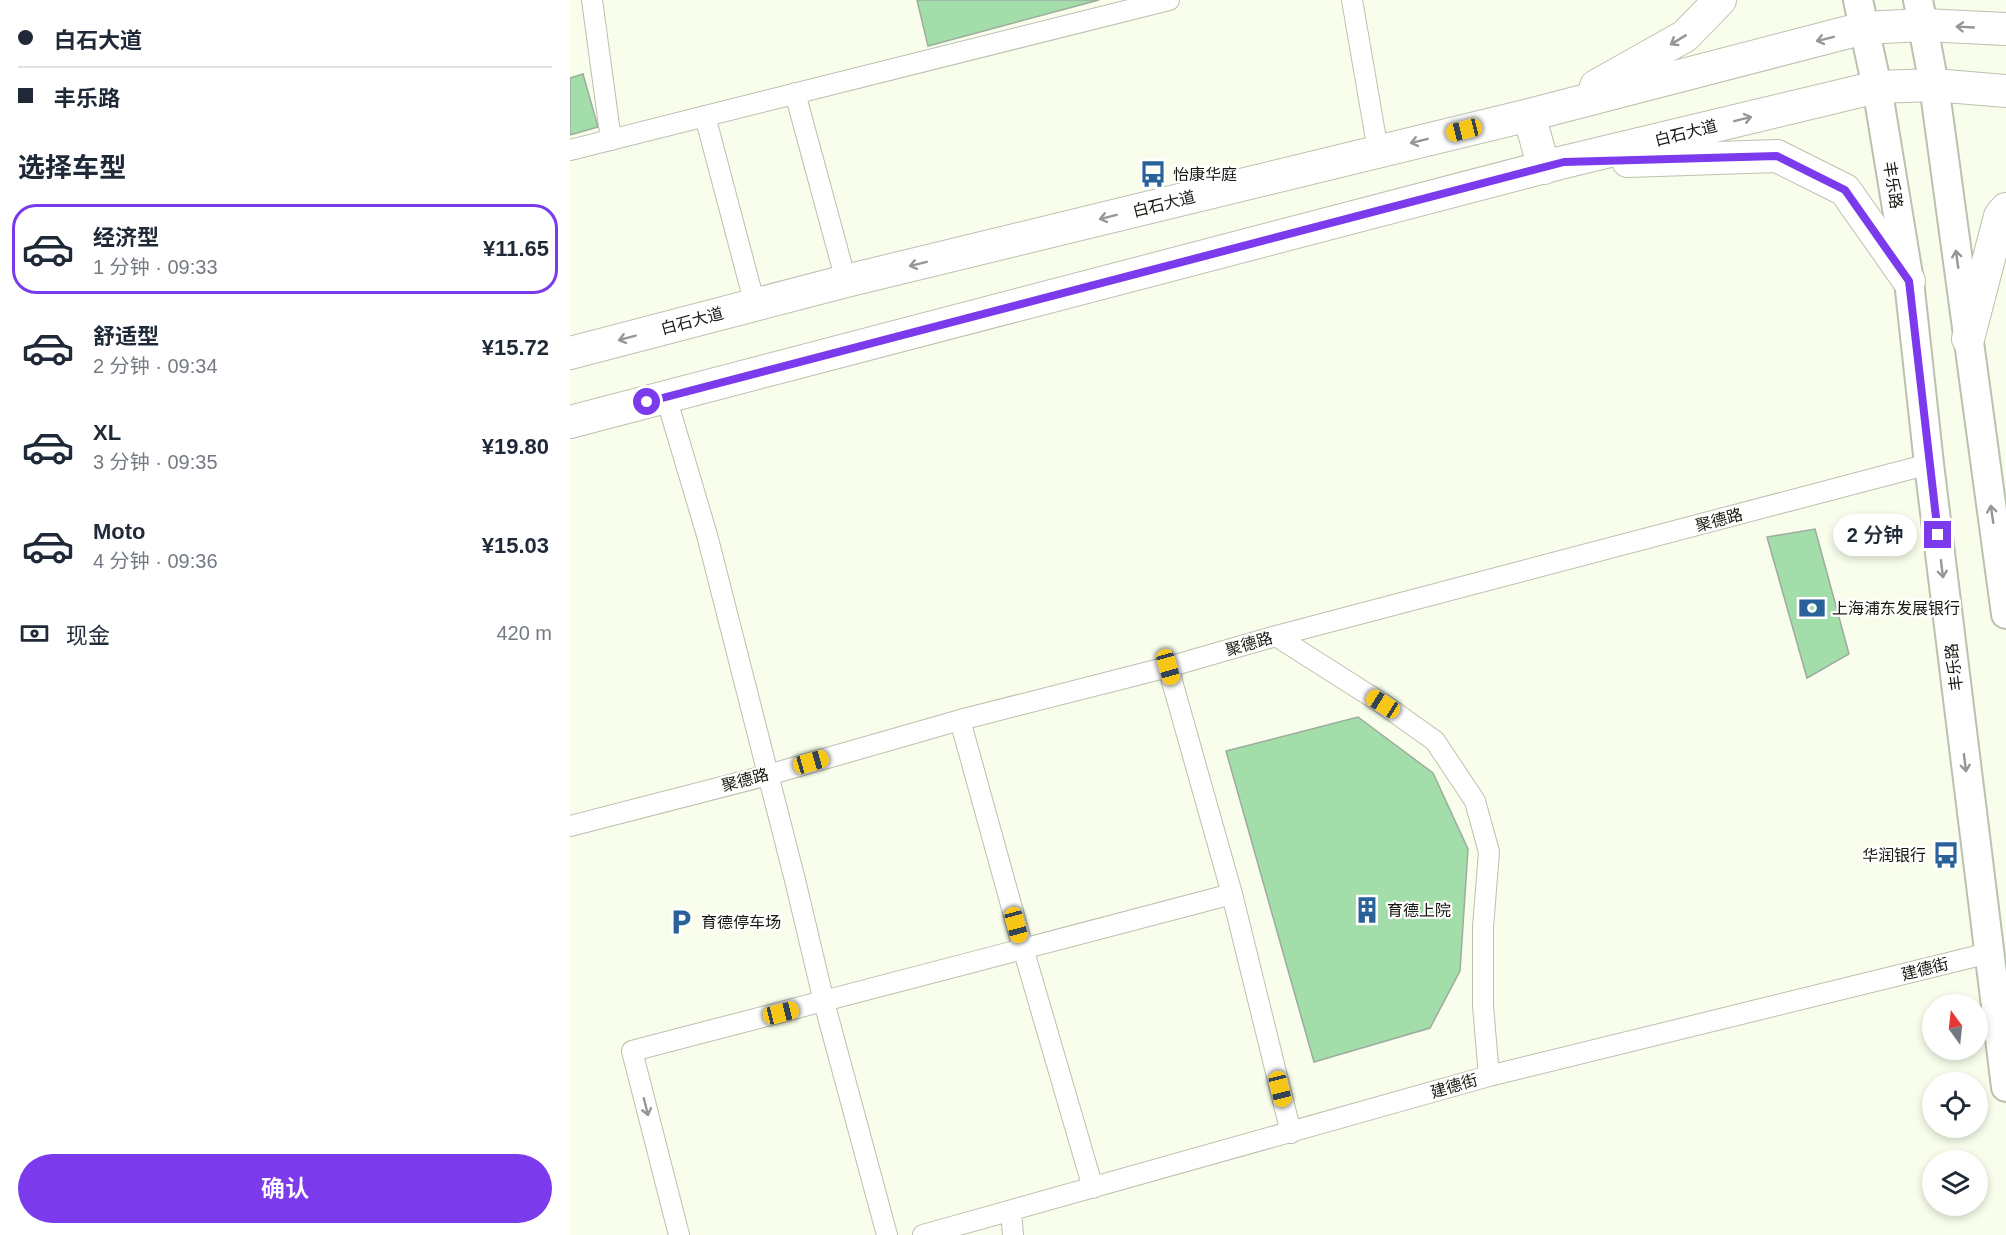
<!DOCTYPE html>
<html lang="zh">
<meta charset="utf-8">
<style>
body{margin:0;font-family:Helvetica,"Noto Sans SC",sans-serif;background:#f2f2f3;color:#1f2937;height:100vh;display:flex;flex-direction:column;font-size:22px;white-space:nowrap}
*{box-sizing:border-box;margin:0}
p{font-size:20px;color:#747a83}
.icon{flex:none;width:33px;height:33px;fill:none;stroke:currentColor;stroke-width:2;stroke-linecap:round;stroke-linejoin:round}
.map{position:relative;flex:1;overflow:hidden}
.details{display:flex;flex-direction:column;background:#fff;width:570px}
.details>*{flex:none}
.guide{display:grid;align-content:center;height:132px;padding:0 18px;background:#fff}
.needle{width:39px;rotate:345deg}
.buttons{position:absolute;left:1352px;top:994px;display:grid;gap:12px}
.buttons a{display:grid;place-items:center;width:66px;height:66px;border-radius:50%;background:#fff;box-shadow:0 3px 9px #0003;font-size:30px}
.end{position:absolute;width:27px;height:27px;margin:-14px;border:8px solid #7c3aed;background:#fff;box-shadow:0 0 0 3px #fff}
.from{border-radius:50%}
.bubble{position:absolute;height:42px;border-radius:21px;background:#fff;box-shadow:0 3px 9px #0003;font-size:20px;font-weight:600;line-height:42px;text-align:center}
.car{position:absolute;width:18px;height:36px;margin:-18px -9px;border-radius:8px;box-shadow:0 0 4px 2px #0007;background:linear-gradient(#f5c518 24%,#345 0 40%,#f5c518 0 76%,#345 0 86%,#f5c518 0)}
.guide b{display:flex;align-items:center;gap:21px;height:57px;font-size:22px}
.guide b+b{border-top:2px solid #e0e1e3}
.guide i{width:15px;height:15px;background:#1f2937}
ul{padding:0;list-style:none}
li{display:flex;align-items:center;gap:18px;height:90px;margin:0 12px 9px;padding:0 6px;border:3px solid transparent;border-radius:24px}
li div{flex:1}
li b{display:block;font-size:22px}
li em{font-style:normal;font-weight:600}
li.selected{border-color:#7c3aed}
li>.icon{width:54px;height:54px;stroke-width:1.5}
h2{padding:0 18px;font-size:27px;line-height:72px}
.pay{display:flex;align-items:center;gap:15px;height:66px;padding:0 18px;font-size:22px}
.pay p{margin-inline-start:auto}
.cta{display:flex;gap:12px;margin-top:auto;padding:12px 18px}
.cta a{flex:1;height:69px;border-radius:36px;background:#7c3aed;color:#fff;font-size:24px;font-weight:600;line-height:69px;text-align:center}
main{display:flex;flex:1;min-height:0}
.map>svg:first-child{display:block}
</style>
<main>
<section class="details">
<div class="guide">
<b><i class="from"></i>白石大道</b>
<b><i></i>丰乐路</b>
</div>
<h2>选择车型</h2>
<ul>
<li class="selected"><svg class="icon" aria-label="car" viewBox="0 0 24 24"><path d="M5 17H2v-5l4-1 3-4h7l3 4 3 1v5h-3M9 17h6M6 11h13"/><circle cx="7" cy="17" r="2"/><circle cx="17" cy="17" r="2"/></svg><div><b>经济型</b><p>1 分钟 · 09:33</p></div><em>¥11.65</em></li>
<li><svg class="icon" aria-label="car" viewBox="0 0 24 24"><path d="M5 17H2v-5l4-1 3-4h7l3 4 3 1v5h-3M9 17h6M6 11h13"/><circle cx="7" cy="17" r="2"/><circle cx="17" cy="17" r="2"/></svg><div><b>舒适型</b><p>2 分钟 · 09:34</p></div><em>¥15.72</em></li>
<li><svg class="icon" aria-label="car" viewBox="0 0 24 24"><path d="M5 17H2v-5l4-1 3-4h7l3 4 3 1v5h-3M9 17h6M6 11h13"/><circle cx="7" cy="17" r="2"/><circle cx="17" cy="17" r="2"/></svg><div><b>XL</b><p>3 分钟 · 09:35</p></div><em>¥19.80</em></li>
<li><svg class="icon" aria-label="car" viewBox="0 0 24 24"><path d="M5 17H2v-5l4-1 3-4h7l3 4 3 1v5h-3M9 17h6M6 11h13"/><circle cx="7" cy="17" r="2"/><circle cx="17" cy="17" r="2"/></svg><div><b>Moto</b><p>4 分钟 · 09:36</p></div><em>¥15.03</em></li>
</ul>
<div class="pay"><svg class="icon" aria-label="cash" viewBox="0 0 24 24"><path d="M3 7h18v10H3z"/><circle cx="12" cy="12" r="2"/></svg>现金<p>420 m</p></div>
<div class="cta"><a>确认</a></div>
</section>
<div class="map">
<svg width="1436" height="1235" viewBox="0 0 1436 1235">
<rect width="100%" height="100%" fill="#f8feeb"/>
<path fill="#a3ddaa" stroke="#9dac9e" stroke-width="1.5" d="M 347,0 L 529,0 L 358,46 Z
M 13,74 L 28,127 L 0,135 L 0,78 Z
M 1245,529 L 1279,654 L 1237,678 L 1197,537 Z
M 788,717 L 863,773 L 898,849 L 890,971 L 860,1028 L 744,1062 L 656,751 Z"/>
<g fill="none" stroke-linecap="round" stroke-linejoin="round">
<defs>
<path id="minor" d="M 22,0 L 41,140
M 782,0 L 808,151
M 225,93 L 276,281
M 135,116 L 185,305
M 0,150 L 599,0
M 96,397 L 137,535 L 225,880 L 254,1002 L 317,1235
M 706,636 L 813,704 L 865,741 L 905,801 L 919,852 L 913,927 L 913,1006 L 919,1076
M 598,667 L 662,894 L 721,1133
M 390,720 L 453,948 L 523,1188
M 0,826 L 198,775 L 390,720 L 598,667 L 706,636 L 1359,464
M 441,1211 L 443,1235
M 109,1235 L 62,1051 C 262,1000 462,946 662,894
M 353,1235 L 919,1076 L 1419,953"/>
<path id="secondary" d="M 1288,0 L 1307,87 L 1339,281 L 1359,464 L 1436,1087
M 1348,0 L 1364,85 L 1436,614"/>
<path id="primary" d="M 1026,86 L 1115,36 L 1150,0
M 959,115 L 974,168
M 1058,161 L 1207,156 L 1275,190 L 1339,281
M 1398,339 L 1430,216 L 1436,209
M 0,353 L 276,281 L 959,115 L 1294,28 L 1354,25 L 1436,29
M 0,422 L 994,162 L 1307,87 L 1364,85 L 1436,91"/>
</defs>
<use href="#minor" stroke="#bbc1af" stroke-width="22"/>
<use href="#secondary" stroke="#bbc1af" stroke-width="32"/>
<use href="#primary" stroke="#bbc1af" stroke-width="34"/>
<use href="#minor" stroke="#fff" stroke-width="20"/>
<use href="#secondary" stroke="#fff" stroke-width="28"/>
<use href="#primary" stroke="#fff" stroke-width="32"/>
</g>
<defs><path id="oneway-shaft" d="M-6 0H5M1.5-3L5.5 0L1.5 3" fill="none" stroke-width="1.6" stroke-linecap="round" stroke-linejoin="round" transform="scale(1.5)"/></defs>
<g stroke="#969794">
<use href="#oneway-shaft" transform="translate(1395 27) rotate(-177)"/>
<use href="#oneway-shaft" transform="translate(1255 39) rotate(166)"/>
<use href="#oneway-shaft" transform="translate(1108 40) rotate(149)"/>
<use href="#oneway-shaft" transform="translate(1173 119) rotate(-14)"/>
<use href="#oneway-shaft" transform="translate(849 141) rotate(166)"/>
<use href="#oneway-shaft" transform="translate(538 217) rotate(166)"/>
<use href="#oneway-shaft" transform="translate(1387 259) rotate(-98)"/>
<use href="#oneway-shaft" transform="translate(348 264) rotate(166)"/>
<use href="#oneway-shaft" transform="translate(57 338) rotate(165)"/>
<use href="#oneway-shaft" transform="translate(1422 514) rotate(-98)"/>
<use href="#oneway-shaft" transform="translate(1372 569) rotate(83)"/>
<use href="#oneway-shaft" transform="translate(1395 763) rotate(83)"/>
<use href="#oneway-shaft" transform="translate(76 1107) rotate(76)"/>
</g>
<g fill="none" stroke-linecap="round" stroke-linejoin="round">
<path stroke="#7c3aed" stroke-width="8" d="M 77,402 L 994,162 L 1207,156 L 1275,190 L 1339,281 L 1368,535"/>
</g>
<defs>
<symbol id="bus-bare" viewBox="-9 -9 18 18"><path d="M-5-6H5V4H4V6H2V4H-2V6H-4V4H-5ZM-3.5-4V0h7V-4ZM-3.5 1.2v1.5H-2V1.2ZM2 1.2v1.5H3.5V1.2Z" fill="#296199" stroke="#fff" stroke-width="2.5" paint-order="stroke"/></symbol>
<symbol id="bank-bare" viewBox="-9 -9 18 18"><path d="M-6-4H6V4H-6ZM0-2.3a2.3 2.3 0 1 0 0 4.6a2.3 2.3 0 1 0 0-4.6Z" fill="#296199" stroke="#fff" stroke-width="2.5" paint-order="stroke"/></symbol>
<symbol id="building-bare" viewBox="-9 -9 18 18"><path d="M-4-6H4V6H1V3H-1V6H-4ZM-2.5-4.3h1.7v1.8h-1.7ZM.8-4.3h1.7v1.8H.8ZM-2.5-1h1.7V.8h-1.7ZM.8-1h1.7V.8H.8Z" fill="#296199" stroke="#fff" stroke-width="2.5" paint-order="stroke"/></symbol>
<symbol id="parking-bare" viewBox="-9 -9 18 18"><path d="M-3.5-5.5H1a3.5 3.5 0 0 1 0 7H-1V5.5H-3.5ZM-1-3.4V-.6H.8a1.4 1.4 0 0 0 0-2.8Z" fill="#296199" stroke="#fff" stroke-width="2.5" paint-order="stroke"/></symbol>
</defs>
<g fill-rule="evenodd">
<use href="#bus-bare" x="564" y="155" width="38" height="38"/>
<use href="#bank-bare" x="1223" y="589" width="38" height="38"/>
<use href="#bus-bare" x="1357" y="836" width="38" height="38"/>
<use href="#building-bare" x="778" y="891" width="38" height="38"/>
<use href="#parking-bare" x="92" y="903" width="38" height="38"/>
</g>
<g text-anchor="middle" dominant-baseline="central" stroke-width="4.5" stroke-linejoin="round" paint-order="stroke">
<g font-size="16" fill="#161811" stroke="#fff">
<text transform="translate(1116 133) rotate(-14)">白石大道</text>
<text transform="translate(1323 185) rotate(81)">丰乐路</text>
<text transform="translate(594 204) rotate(-14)">白石大道</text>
<text transform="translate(122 321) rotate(-15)">白石大道</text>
<text transform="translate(1149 520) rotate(-15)">聚德路</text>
<text transform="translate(679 644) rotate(-16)">聚德路</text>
<text transform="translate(1384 667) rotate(-97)">丰乐路</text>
<text transform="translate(175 780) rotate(-15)">聚德路</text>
<text transform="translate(1355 969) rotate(-14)">建德街</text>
<text transform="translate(884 1086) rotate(-16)">建德街</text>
</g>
<g font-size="16" fill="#161811" stroke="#fff" text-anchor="start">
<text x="603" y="174">怡康华庭</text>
<text x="1262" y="608">上海浦东发展银行</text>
<text x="1356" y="855" text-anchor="end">华润银行</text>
<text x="817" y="910">育德上院</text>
<text x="131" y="922">育德停车场</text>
</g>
</g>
</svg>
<div class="buttons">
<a><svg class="needle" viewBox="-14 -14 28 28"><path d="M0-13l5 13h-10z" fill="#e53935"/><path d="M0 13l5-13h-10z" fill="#747a83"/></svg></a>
<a><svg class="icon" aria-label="locate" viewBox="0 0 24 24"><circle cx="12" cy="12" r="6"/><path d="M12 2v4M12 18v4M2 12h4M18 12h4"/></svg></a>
<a><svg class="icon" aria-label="layers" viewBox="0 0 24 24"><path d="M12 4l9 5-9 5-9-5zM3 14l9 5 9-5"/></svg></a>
</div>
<i class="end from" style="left:77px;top:402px"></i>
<i class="end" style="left:1368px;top:535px"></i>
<div class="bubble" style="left:1263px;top:514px;width:84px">2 分钟</div>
<i class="car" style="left:894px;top:130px;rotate:256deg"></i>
<i class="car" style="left:598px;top:667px;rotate:164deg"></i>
<i class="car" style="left:813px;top:704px;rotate:302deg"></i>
<i class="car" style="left:241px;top:762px;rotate:74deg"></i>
<i class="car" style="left:446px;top:925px;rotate:165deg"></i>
<i class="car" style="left:211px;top:1013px;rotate:76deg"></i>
<i class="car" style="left:710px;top:1089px;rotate:166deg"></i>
</div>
</main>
